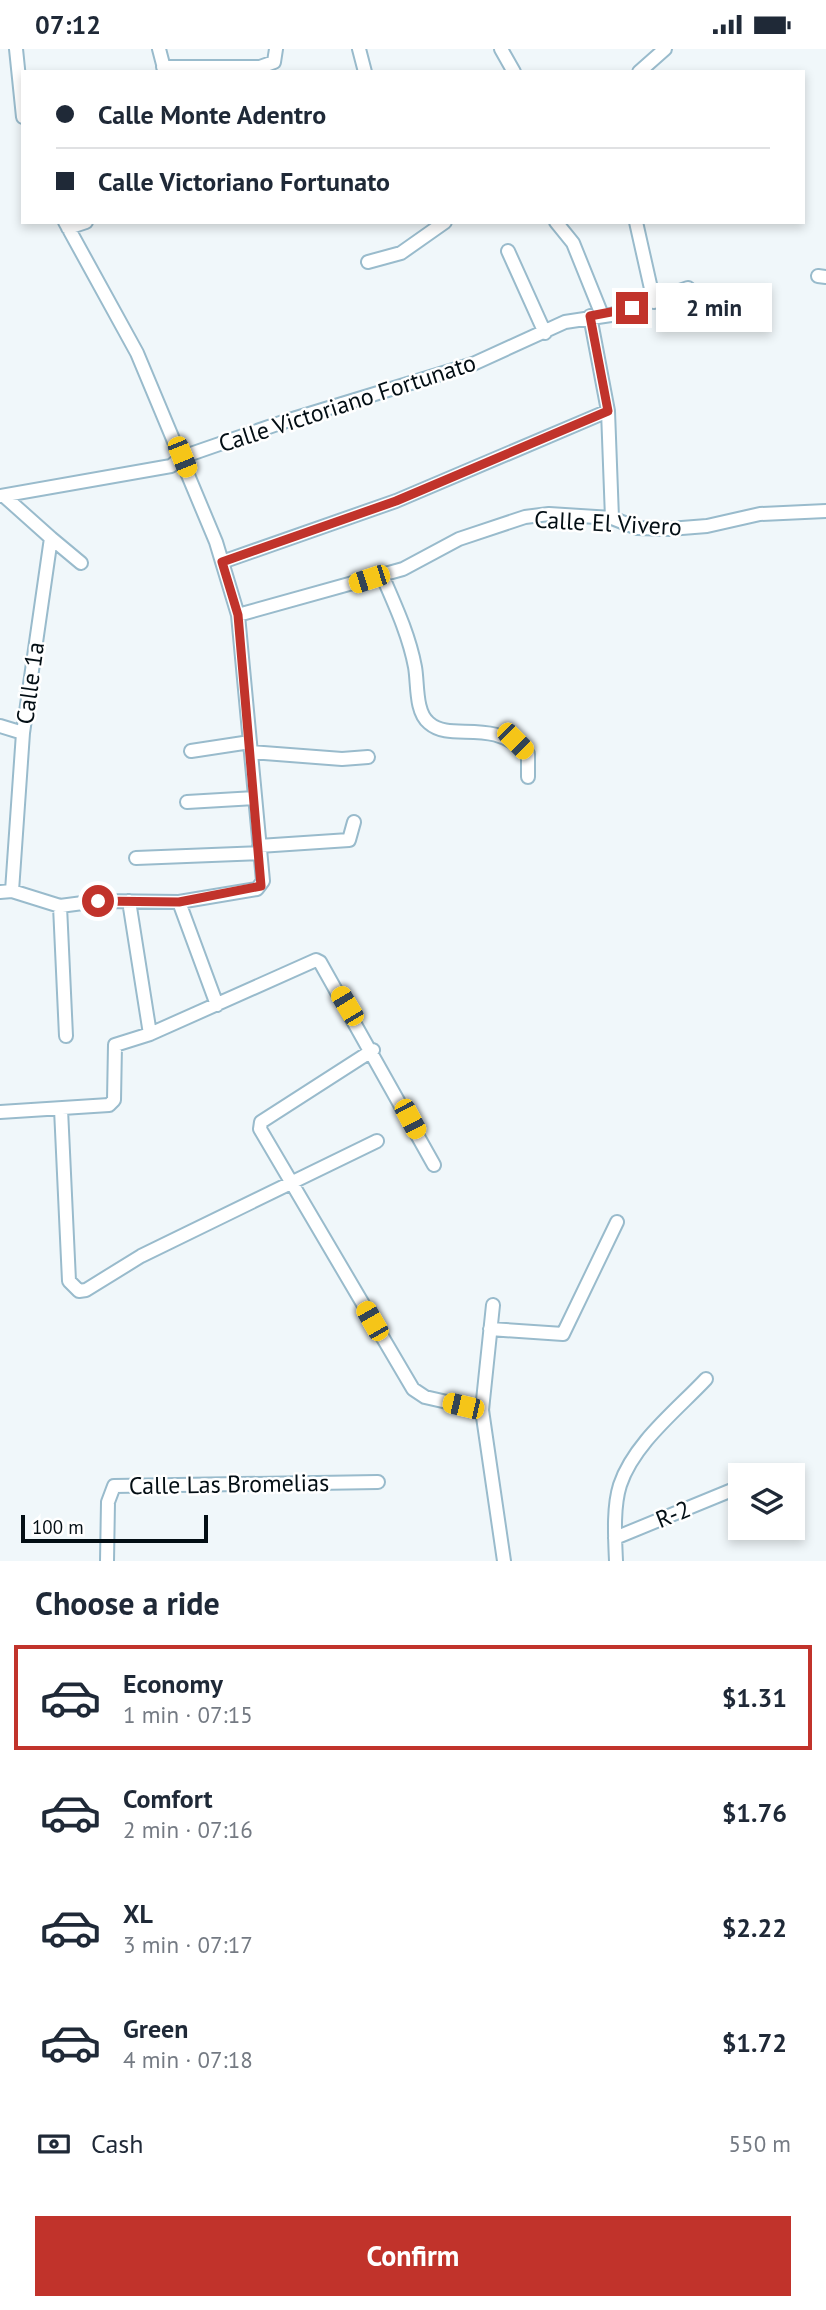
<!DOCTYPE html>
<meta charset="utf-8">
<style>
body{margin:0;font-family:"PT Sans",sans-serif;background:#f6f6f7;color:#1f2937;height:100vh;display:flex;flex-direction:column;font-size:26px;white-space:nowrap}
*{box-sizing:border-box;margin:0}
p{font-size:23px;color:#747a83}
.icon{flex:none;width:38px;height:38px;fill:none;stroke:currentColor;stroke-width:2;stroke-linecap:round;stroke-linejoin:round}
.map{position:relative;height:1512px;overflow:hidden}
.details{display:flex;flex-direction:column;background:#fff;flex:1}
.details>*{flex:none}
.hud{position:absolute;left:21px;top:21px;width:784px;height:154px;border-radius:0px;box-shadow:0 4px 10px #0003;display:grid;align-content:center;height:154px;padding:0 35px;background:#fff}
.buttons{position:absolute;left:728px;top:1414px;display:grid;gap:14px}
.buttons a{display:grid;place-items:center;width:77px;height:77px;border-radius:0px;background:#fff;box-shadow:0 4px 10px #0003;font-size:35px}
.scale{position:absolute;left:21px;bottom:18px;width:187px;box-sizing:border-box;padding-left:7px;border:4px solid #030e14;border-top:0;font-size:19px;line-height:24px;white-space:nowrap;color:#030e14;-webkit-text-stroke:5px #fff;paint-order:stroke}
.end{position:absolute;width:32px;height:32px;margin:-16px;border:9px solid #c1332b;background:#fff;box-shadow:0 0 0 4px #fff}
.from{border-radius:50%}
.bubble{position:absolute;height:49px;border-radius:0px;background:#fff;box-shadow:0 4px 10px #0003;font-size:23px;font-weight:600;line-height:49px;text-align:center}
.car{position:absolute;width:21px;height:42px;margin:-21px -10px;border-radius:9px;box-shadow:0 0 5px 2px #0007;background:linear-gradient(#f5c518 24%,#345 0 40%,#f5c518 0 76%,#345 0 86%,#f5c518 0)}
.hud b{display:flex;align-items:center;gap:24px;height:66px;font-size:26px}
.hud b+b{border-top:2px solid #e0e1e3}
.hud i{width:18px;height:18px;background:#1f2937}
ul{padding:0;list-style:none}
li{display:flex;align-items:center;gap:21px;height:105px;margin:0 14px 10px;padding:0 21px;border:4px solid transparent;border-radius:0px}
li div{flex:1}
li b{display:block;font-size:26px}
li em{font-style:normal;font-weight:600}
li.on{border-color:#c1332b}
li>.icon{width:63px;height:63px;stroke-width:1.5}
h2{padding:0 35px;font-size:32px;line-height:84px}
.pay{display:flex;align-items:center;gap:18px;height:77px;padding:0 35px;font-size:26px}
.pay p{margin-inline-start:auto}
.button{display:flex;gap:14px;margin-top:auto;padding:14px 35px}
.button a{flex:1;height:80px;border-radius:0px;background:#c1332b;color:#fff;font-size:28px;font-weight:600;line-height:80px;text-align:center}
.status{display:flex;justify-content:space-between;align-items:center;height:49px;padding:0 35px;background:#fff;direction:ltr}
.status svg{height:19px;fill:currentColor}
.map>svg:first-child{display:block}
</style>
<div class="status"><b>07:12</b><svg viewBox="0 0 49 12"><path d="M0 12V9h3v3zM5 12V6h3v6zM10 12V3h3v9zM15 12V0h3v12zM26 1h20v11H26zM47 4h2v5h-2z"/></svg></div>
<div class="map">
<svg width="826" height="1512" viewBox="0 0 826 1512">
<rect width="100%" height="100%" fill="#f0f7fa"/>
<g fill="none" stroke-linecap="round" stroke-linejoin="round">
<defs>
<path id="street" d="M 16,0 L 23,68
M 159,0 L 165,23
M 359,0 L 365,23
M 501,0 L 514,23
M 163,18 L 260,18 L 274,13 L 276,0
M 639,23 L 665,0
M 556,173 L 573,194 L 602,266
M 636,173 L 654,253
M 68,179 L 86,173
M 508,202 L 545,284
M 368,213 L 401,204 L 445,173
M 818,227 L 826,228
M 590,267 L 608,362 L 612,469
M 0,447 L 171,417 L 182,408 L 283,373 L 473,315 L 565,273 L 611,266 L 688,239
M 4,447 L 51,489 L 23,684 L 12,842
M 51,489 L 81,514
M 222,513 L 396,452 L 608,362
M 382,526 C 395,556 409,586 415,618 C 418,634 415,663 429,674 C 452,694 490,667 528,705 L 528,728
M 238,566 L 403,520 L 459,490 L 525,468 L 549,465 L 612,469 L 637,479 L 669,480 L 707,477 L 760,465 L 826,462
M 0,677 L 23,684
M 191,702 L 250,693
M 251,703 L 342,710 L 368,708
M 187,753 L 255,749
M 259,797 L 349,791 L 354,773
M 136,809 L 260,804
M 0,843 L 12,842 L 60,857 L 98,852 L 179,853 L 257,840 L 263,832 L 238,566 L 216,493 L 137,304 L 65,173
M 129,852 L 150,985
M 179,853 L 217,956
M 60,857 L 66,987
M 373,1001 L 261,1073 L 260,1080 L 413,1340 L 425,1348 L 482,1361
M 61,1060 L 69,1232 L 79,1242 L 86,1241 L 141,1207 L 377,1092
M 0,1063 L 109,1056 L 114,1051 L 115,996 L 150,985 L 316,911 L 320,913 L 434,1116
M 493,1256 L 482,1361 L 504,1512
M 490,1280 L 563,1285 L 617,1173
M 615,1489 L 732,1441
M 107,1512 L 108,1453 L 114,1437 L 378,1433
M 616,1512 C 615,1489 613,1458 620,1436 C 634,1394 678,1360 706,1330"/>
</defs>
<use href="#street" stroke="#9bc" stroke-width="16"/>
<use href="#street" stroke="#fff" stroke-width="12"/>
</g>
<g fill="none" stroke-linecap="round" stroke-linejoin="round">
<path stroke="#c1332b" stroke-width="9" d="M 98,852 L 179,853 L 261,837 L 238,566 L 222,513 L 396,452 L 608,362 L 590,267 L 632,259"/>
</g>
<g text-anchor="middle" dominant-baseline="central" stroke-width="5" stroke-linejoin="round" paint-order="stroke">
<g font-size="24" fill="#030e14" stroke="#fff">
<text transform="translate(347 354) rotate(-18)">Calle Victoriano Fortunato</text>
<text transform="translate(608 474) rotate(3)">Calle El Vivero</text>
<text transform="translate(30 634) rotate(-82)">Calle 1a</text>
<text transform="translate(229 1435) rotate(-1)">Calle Las Bromelias</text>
<text transform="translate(673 1465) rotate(-22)">R-2</text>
</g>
</g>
</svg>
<div class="buttons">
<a><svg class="icon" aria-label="layers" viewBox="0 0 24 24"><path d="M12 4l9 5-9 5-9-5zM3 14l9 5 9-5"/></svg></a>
</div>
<div class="scale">100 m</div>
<i class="end from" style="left:98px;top:852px"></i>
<i class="end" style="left:632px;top:259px"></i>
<div class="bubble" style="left:656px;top:234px;width:116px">2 min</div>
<i class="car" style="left:182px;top:408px;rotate:158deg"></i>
<i class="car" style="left:369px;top:530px;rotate:252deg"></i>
<i class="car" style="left:515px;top:692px;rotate:135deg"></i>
<i class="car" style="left:347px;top:957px;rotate:329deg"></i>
<i class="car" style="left:410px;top:1070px;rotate:152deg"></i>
<i class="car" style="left:372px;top:1272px;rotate:330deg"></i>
<i class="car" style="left:463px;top:1357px;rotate:283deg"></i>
<div class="hud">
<b><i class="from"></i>Calle Monte Adentro</b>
<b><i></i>Calle Victoriano Fortunato</b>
</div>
</div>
<section class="details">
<h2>Choose a ride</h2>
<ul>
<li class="on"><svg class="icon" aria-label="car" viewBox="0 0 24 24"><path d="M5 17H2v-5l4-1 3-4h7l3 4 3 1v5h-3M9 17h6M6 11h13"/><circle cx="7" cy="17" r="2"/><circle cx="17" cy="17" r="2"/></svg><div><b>Economy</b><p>1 min · 07:15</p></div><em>$1.31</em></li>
<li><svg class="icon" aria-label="car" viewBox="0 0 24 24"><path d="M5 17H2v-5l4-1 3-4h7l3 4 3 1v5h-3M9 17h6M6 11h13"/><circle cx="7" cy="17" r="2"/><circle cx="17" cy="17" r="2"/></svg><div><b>Comfort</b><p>2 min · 07:16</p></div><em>$1.76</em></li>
<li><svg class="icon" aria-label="car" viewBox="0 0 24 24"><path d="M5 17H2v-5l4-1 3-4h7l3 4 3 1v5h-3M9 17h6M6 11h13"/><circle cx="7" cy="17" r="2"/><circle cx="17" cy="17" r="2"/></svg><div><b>XL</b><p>3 min · 07:17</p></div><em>$2.22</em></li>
<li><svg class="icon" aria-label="car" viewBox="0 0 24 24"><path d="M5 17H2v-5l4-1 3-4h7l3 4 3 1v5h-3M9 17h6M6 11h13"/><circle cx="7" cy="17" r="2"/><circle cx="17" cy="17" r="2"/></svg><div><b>Green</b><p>4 min · 07:18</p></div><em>$1.72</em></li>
</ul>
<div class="pay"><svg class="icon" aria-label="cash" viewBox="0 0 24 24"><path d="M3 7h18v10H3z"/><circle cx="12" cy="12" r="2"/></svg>Cash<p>550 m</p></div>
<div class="button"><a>Confirm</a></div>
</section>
